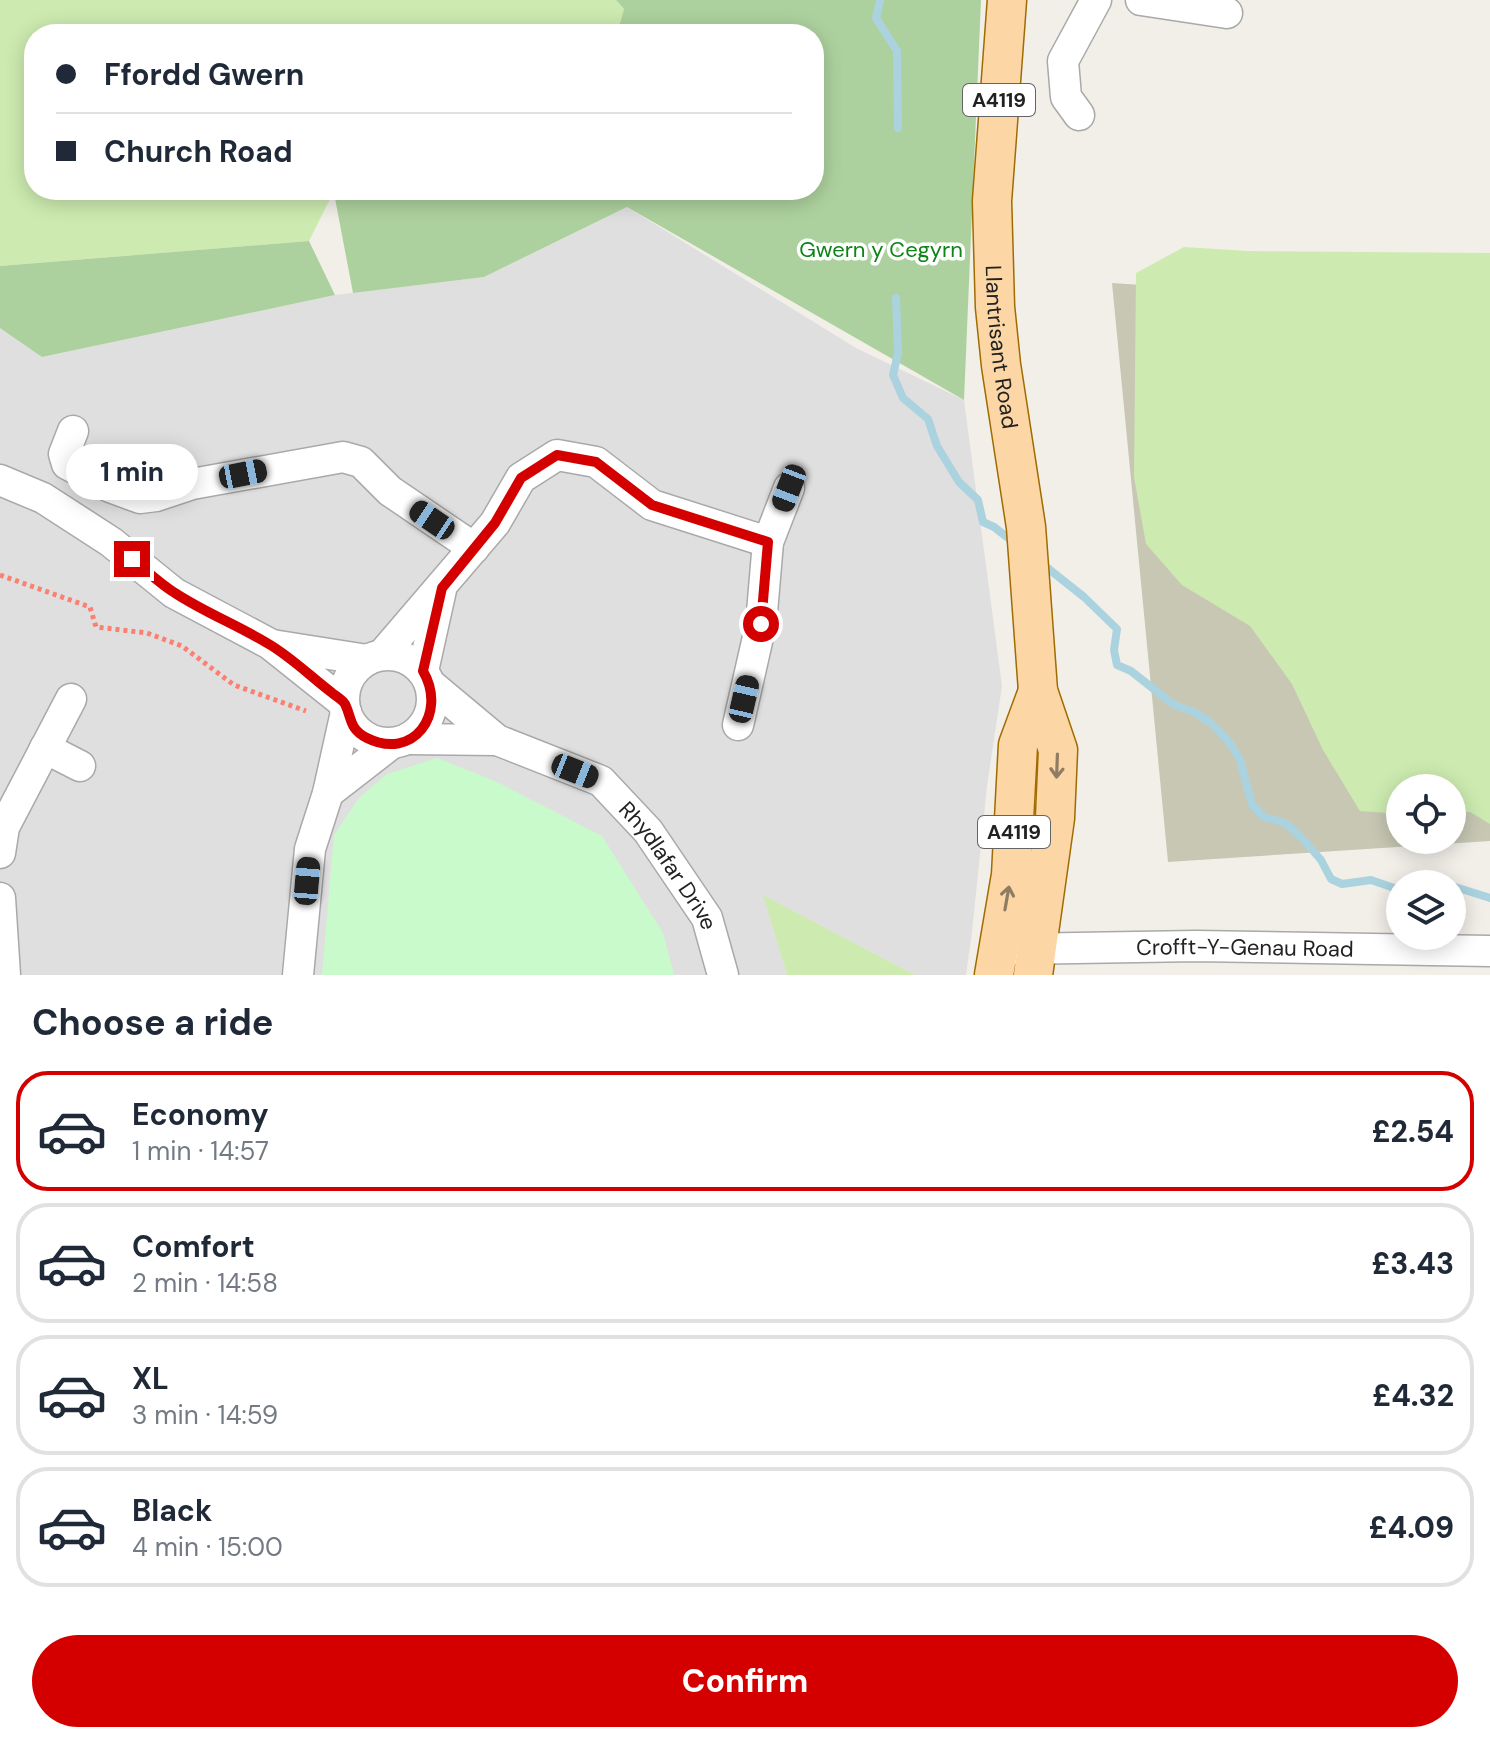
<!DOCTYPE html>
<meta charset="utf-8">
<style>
body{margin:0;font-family:"DM Sans",sans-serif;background:#f6f6f7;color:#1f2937;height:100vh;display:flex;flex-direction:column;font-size:30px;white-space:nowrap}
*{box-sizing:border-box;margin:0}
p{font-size:26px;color:#747a83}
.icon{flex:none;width:44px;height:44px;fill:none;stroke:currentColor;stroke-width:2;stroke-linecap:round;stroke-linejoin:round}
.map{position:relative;height:975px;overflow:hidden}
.panel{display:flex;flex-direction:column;background:#fff;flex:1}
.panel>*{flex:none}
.guide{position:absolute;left:24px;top:24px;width:800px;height:176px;border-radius:32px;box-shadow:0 4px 20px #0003;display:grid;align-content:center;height:176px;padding:0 32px;background:#fff}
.fabs{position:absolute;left:1386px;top:774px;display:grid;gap:16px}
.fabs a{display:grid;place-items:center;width:80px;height:80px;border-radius:50%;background:#fff;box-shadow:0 4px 20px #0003;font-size:40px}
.end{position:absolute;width:36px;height:36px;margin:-18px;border:10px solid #d40000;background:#fff;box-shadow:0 0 0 4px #fff}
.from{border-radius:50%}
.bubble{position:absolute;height:56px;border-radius:28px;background:#fff;box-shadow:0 4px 20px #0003;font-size:26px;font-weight:800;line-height:56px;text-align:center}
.car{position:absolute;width:24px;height:48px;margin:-24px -12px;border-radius:10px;box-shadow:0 0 6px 2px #0007;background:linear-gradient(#222 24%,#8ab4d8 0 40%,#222 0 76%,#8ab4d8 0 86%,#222 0)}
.guide b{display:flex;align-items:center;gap:28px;height:76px;font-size:30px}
.guide b+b{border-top:2px solid #e0e1e3}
.guide i{width:20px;height:20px;background:#1f2937}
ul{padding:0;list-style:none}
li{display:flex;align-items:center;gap:24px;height:120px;margin:0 16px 12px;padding:0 16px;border:4px solid #e0e1e3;border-radius:32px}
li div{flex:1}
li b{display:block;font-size:30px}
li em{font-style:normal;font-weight:800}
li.current{border-color:#d40000}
li>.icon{width:72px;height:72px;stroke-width:1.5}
h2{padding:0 32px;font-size:36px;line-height:96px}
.action{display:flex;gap:16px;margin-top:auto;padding:16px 32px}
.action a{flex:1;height:92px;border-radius:48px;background:#d40000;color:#fff;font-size:32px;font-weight:800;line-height:92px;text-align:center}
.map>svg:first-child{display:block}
</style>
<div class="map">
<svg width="1490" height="975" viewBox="0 0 1490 975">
<rect width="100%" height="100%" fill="#f2efe9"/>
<path fill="#e0dfdf" d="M 627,207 L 856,348 L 964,400 L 1002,686 L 987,786 L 972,932 L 966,975 L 915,975 L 764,896 L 787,975 L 0,975 L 0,323 L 42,357 L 335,295 L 484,277 Z"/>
<path fill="#c7c7b4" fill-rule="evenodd" d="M 1112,283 L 1490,308 L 1490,841 L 1168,862 ZM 1400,788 L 1452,788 L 1452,840 L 1400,840 Z"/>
<path fill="#cdebb0" d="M 0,0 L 616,0 L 624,9 L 617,34 L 34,34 L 34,190 L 350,190 L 333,193 L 309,241 L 0,266 Z
M 1184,247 L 1248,251 L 1490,253 L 1490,824 L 1470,812 L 1452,813 L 1452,788 L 1400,788 L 1400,814 L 1360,811 L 1323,750 L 1292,684 L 1250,626 L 1182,585 L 1146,544 L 1134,477 L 1136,273 Z
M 763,895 L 915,975 L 787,975 Z"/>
<path fill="#add19e" d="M 616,0 L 981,0 L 964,400 L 627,207 L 484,277 L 353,293 L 334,193 L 350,190 L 814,190 L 814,34 L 617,34 L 624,9 Z
M 309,241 L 335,295 L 42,357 L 0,328 L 0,266 Z"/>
<path fill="#c8facc" d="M 437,758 L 497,782 L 602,836 L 663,933 L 674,975 L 322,975 L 334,835 L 359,798 L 387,774 Z"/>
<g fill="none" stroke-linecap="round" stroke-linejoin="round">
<path stroke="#aad3df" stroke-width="8" d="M 880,0 L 876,18 L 897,51 L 898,128
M 896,298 L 898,353 L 893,375 L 903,398 L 928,419 L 937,446 L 959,482 L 978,500 L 983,522 L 994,527 L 1016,544
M 1040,562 L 1084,597 L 1117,629 L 1114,650 L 1117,665 L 1131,671 L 1174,705 L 1192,711 L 1211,723 L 1230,743 L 1240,760 L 1252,805 L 1264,817 L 1285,823 L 1302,838 L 1321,860 L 1331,879 L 1342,884 L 1371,880 L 1400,890
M 1452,886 L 1490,898"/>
<defs>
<g id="minor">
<path d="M 1141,0 L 1227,13"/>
<path d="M 1079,115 L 1066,97 L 1063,61 L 1096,0"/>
<path d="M 73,431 L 64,454 L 67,464 L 110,487 L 140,498 L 156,496 L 192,484 L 343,457 L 361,462 L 390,491 L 474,548"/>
<path d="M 0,480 L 43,498 L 111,542 L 174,593 L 270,644 L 344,703"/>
<path d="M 272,645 L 367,660"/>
<circle cx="388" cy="699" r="44"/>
<path d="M 382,655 L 495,523 L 521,478 L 557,455 L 596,462 L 652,505 L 768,542"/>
<path d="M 423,671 L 441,590"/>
<path id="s1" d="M 430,684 L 497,740 L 601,781 L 648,831 L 707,918 L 723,975"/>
<path d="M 738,725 L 761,624 L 768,542 L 789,488"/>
<path d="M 408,739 L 497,740"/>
<path d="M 45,748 L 80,766"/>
<path d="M 328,793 L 391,744"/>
<path d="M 0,853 L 4,827 L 71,699"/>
<path d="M 0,898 L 5,975"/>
<path id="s2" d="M 1017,949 L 1196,946 L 1490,951"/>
<path d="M 298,975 L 310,849 L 328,793 L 346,712"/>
</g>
<g id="major">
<path id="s3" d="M 1007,0 L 992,201 L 995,307 L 1001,365 L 1026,527 L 1038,691 L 1058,750 L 1055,818 L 1033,975"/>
<path d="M 994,975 L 1011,875 L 1018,745 L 1038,691"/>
</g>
</defs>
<use href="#minor" stroke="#a9a9a9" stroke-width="33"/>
<use href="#major" stroke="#a06b00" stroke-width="41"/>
<path stroke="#fa8072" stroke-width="5" stroke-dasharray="4 4" stroke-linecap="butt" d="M 0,575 L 90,607 L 96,627 L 147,633 L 182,646 L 234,685 L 306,711"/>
<use href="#minor" stroke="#fff" stroke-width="30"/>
<use href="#major" stroke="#fcd6a4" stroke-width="38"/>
</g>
<defs><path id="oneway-shaft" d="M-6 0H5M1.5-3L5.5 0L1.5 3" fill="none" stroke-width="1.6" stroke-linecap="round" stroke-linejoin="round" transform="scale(2)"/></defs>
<g stroke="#8f7c63">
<use href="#oneway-shaft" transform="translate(1057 766) rotate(92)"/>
<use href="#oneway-shaft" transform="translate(1007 898) rotate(-80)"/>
</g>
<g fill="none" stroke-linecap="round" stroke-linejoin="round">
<path stroke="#d40000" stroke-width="10" d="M 132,559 C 146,570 160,584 175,593 C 204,612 237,625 267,643 C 290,656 310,676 331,692 C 334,695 342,699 345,704 C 352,718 349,729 367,738 C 413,761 448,714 423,671 L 442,588 L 495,523 L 521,478 L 557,455 L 596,462 L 652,505 L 768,542 L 761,624"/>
</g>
<g text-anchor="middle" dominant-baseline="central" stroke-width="7" stroke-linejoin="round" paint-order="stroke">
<g fill="#fff" stroke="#646464" stroke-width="2">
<rect x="963" y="84" width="72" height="32" rx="6"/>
<rect x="978" y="816" width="72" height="32" rx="6"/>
</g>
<g font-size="20" font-weight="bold" fill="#222">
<text x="999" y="100">A4119</text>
<text x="1014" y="832">A4119</text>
</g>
<g font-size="22" fill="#0c8416" stroke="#fff">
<text x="881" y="249">Gwern y Cegyrn</text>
</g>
<g font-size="22" fill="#222" stroke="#fff">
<text stroke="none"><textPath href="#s3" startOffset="348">Llantrisant Road</textPath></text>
<text stroke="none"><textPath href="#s1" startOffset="308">Rhydlafar Drive</textPath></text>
<text stroke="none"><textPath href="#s2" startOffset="228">Crofft-Y-Genau Road</textPath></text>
</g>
</g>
</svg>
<div class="fabs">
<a><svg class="icon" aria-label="locate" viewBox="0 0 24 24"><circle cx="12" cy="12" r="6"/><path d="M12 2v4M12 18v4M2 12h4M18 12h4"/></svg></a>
<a><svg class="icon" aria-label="layers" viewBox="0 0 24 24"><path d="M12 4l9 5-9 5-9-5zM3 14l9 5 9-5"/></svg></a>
</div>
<i class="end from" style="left:761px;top:624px"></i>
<i class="end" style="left:132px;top:559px"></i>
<div class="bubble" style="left:66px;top:444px;width:132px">1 min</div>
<i class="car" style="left:243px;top:474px;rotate:79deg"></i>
<i class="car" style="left:789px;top:488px;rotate:201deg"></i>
<i class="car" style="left:432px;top:520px;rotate:304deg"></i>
<i class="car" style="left:744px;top:699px;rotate:13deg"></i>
<i class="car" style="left:575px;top:771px;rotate:112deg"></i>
<i class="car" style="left:307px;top:881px;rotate:5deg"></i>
<div class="guide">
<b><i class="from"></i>Ffordd Gwern</b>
<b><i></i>Church Road</b>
</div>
</div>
<section class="panel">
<h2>Choose a ride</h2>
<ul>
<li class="current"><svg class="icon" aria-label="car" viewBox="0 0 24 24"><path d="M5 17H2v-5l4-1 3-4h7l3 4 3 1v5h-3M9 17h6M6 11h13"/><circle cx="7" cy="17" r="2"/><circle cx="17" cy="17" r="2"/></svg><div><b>Economy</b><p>1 min · 14:57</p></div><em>£2.54</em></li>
<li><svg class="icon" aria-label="car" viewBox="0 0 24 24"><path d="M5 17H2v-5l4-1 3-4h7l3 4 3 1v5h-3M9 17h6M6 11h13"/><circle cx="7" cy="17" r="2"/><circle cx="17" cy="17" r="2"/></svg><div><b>Comfort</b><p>2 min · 14:58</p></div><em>£3.43</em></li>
<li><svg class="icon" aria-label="car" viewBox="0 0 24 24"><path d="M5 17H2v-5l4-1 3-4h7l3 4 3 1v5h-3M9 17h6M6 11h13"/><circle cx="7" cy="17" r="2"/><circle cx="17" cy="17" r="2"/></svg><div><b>XL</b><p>3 min · 14:59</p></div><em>£4.32</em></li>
<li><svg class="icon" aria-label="car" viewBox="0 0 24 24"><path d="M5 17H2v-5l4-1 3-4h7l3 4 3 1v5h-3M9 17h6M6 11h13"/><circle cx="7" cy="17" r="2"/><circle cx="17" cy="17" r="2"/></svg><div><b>Black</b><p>4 min · 15:00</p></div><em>£4.09</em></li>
</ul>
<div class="action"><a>Confirm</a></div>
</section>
